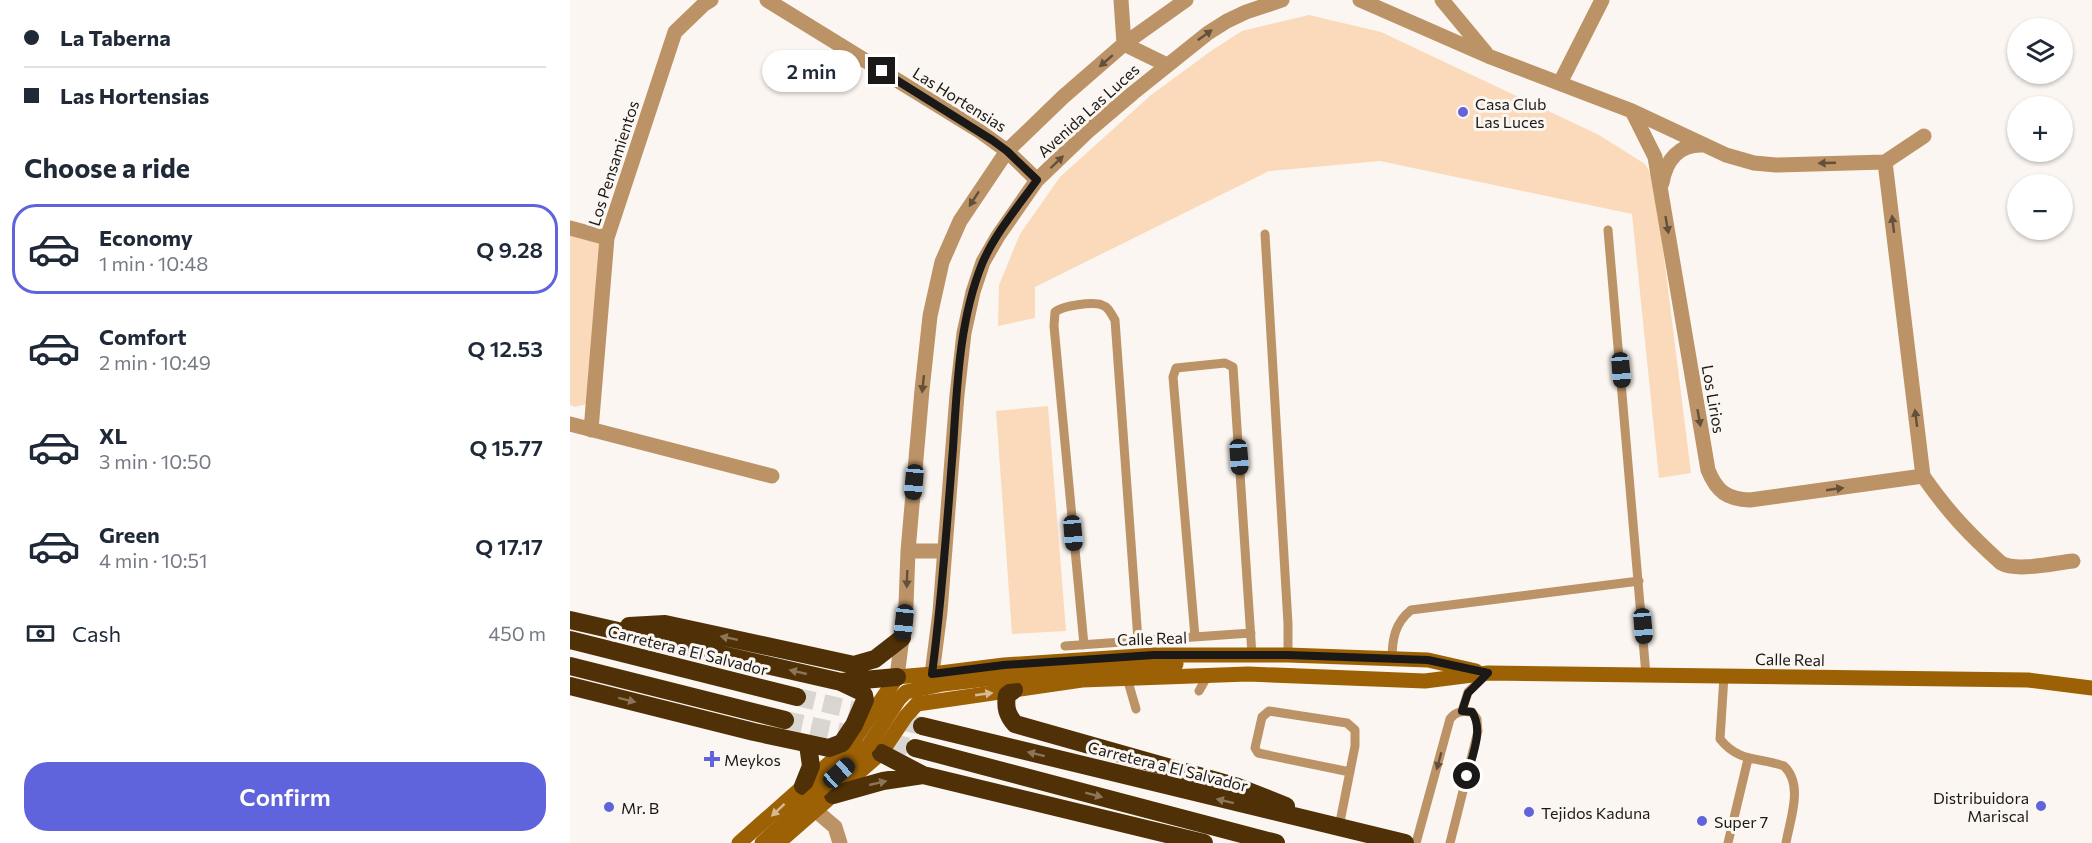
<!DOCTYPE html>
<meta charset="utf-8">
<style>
body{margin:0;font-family:Commissioner,sans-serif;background:#f2f2f3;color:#1f2937;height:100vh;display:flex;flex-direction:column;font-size:22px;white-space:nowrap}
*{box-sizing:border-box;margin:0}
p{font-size:20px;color:#747a83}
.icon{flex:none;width:33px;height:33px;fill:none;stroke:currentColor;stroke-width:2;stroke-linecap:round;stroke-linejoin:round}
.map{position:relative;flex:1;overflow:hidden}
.drawer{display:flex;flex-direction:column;background:#fff;width:570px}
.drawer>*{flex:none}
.hud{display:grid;align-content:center;height:132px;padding:0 24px;background:#fff}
.fabs{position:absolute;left:1437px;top:18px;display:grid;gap:12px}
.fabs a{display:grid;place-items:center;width:66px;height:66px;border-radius:50%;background:#fff;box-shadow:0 2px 4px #0004;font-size:30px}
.end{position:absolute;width:27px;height:27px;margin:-14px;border:8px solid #1b1917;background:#fff;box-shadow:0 0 0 3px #fff}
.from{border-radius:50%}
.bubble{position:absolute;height:42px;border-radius:21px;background:#fff;box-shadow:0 2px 4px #0004;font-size:20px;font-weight:600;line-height:42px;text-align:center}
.car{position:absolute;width:18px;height:36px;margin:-18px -9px;border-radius:8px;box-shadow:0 0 4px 2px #0007;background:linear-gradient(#222 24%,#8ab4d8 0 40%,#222 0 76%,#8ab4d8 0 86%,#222 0)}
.hud b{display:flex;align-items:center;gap:21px;height:57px;font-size:22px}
.hud b+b{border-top:2px solid #e0e1e3}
.hud i{width:15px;height:15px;background:#1f2937}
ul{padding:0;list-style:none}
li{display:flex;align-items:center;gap:18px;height:90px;margin:0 12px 9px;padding:0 12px;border:3px solid transparent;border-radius:24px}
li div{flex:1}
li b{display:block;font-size:22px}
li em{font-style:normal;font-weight:600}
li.selected{border-color:#6064dc}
li>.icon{width:54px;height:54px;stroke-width:1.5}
h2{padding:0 24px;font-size:27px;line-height:72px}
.pay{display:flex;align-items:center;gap:15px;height:66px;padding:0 24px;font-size:22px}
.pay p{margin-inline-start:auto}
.primary-button{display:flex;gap:12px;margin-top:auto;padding:12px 24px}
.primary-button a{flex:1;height:69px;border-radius:24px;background:#6064dc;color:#fff;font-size:24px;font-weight:600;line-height:69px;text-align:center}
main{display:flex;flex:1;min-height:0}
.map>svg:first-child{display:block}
</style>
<main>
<section class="drawer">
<div class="hud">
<b><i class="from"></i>La Taberna</b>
<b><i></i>Las Hortensias</b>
</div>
<h2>Choose a ride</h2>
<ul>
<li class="selected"><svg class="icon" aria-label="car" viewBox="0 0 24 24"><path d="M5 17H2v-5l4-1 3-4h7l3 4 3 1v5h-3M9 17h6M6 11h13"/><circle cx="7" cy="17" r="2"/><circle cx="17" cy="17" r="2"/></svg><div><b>Economy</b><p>1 min · 10:48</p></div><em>Q 9.28</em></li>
<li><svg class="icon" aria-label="car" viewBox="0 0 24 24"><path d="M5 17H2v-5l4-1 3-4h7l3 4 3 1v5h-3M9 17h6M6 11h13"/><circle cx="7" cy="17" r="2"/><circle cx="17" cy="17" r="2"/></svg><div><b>Comfort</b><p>2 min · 10:49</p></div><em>Q 12.53</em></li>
<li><svg class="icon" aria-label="car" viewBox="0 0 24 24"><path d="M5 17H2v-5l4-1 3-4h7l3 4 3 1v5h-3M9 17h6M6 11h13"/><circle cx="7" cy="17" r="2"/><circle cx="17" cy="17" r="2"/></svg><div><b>XL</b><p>3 min · 10:50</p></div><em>Q 15.77</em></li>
<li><svg class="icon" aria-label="car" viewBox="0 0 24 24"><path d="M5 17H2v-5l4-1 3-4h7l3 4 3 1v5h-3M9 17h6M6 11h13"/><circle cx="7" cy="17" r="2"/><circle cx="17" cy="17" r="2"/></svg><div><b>Green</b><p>4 min · 10:51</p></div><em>Q 17.17</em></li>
</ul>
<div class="pay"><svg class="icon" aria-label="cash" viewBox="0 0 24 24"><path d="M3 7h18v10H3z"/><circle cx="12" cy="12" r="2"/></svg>Cash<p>450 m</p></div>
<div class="primary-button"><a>Confirm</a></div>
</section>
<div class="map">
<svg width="1522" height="843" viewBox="0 0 1522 843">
<rect width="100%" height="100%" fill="#fbf6f1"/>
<path fill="#fadaba" d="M 739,15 L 811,32 L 1029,135 L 1075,164 L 1083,178 L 1088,209 L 1121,473 L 1089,478 L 1062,214 L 810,161 L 699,171 L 465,287 L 465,318 L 428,326 L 429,285 L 450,234 L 490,177 L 581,95 L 641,51 L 672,31 Z
M 0,232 L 29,240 L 36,247 L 17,404 L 5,407 L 0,405 Z
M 478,406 L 496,631 L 442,634 L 426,411 Z"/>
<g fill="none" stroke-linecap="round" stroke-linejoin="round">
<path stroke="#d9d5d0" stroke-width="18" stroke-dasharray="18 9" stroke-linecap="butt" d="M 227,697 L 352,726
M 215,720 L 345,748"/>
<path stroke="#bc9366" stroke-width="9" d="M 1038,230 L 1076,675
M 695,234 L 718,624 L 718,655
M 625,637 L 603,377 L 606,368 L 655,363 L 663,367 L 682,655
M 514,645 L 484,326 L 485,312 C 492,306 523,301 532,305 C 539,307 541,314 545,320 L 568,640
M 495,646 L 681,633
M 822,659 C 822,639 825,623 841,610 L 1069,581
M 1154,676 L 1150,739 C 1169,763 1190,757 1214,766 C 1234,785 1220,819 1216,843
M 557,678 L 566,709
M 629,691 L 638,675
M 892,711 L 898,692 L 917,674
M 769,827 L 785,746 L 785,730 L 777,723 L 699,711 L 692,717 L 685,748 L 688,753 L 780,772
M 846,843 L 880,719 C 886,711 892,711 902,712 L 907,719 L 908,731 L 880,843
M 1158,843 L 1178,759"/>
<path stroke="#bc9366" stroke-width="15" d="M 197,0 L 408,130 L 437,151 L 467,180
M 551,0 L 554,44 L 597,65
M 790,0 L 918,56 L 1062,111 L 1156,155 L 1184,163 L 1206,165 L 1315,162 L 1354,136
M 872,0 L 916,53
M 990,83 L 1032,0
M 1062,111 L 1085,157 L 1138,470 C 1147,492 1157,499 1180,500 L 1353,476
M 1315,162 L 1353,476 C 1378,512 1399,534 1431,563 C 1447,572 1483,563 1503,561
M 1092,183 C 1096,160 1109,144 1133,145
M 0,228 L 37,238
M 0,424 L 202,476
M 21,430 L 37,238 L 105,32 L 133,5 L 141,0
M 338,551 L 375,551
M 362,674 L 370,612 L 387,395 L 394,333 L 403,292 L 413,262 L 428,236 L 467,180 L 517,132 L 563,93 L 638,33 L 657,21 L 676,12 L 712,0
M 327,677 L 336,605 L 338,551 L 352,390 L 360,316 L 372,262 L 390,221 L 437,151 L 493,97 L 554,44 L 616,0
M 245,810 L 265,827 L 270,843"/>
<path stroke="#9d6105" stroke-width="15" d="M 462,674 L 606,664
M 169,843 L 282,743 L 327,677 L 362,674 L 434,665 L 584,655 L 718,655 L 858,660 L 906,671
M 208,843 L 311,753 L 336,716 L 347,704 L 512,680 L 678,674 L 855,681 L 918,673 L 1458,680 L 1522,688"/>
<path stroke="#503107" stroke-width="18" d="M 0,620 L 271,682 L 327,677
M 59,626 L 95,624 L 284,665 L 305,659 L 332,638
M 0,640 L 227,697
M 0,666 L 215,720
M 0,686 L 184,732 L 259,748 L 272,743 L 284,725 L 295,700 L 294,695 L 290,691 L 271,682
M 444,690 L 437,695 C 435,707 437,715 445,724 L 668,787 L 716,806
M 352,726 L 835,843
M 345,748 L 706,843
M 311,753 L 353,775 L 634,843
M 233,786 L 241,766 L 238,745
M 263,795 L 313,781 L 353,775"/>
<path stroke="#9d6105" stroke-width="15" d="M 192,843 L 299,745 L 329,699 L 336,692 L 373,684 L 462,674"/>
</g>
<defs><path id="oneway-solid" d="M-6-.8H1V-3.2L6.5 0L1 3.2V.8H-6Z" transform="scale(1.5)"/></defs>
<g fill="#63503b">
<use href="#oneway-solid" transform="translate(635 35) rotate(-36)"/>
<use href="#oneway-solid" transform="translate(536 61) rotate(139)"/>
<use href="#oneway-solid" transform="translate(487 162) rotate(-44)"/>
<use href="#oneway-solid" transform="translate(1257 163) rotate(178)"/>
<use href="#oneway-solid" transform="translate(404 199) rotate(123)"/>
<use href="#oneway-solid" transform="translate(1323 224) rotate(-97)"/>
<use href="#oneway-solid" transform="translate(1097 225) rotate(80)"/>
<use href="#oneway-solid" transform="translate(353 384) rotate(96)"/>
<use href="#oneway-solid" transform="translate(1129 418) rotate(80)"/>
<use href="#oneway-solid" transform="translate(1346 418) rotate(-97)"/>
<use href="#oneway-solid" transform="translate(1265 489) rotate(-8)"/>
<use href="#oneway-solid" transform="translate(337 579) rotate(92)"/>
<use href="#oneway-solid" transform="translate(869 761) rotate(105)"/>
</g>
<g fill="#8c7659">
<use href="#oneway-solid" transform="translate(159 638) rotate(-168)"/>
<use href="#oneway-solid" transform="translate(228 672) rotate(-167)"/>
<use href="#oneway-solid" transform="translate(57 700) rotate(14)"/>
<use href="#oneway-solid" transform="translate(466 754) rotate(-166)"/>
<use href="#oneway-solid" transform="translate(308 783) rotate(-13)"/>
<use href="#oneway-solid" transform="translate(524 795) rotate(15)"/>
<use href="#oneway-solid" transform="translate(655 801) rotate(-166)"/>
</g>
<g fill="#d5ba93">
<use href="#oneway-solid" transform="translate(414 694) rotate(-8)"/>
<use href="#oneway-solid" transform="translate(208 810) rotate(137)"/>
</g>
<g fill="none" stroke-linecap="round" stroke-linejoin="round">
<path stroke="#1b1917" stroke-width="8" d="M 312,71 L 422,140 L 437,151 L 467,180 C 449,205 424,235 412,264 C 389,321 387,387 383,448 C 377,523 372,599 362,674 L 434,665 L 584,655 L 718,655 L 858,660 L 918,673 L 898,693 L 892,711 L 902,712 C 914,730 902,756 897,776"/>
</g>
<g fill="#6064dc" stroke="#fbf6f1" stroke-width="2">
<circle cx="893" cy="112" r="6"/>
<path d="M139 750h6v6h6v6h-6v6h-6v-6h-6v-6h6z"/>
<circle cx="1471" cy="806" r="6"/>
<circle cx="39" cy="807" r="6"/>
<circle cx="959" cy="812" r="6"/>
<circle cx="1132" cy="821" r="6"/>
</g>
<g text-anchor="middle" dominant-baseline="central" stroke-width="6" stroke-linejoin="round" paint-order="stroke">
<g font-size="16" fill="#1b1917" stroke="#fbf6f1">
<text transform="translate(390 99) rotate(32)">Las Hortensias</text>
<text transform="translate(518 110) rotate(-42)">Avenida Las Luces</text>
<text transform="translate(43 163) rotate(-72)">Los Pensamientos</text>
<text transform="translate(1144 399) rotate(80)">Los Lirios</text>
<text transform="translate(582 638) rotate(-2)">Calle Real</text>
<text transform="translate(118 650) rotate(14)">Carretera a El Salvador</text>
<text transform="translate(1220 659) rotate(1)">Calle Real</text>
<text transform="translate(598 766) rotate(14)">Carretera a El Salvador</text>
</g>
<g font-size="16" fill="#1b1917" stroke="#fbf6f1" text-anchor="start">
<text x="905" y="103">Casa Club<tspan x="905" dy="18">Las Luces</tspan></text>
<text x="154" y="759">Meykos</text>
<text x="1459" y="797" text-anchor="end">Distribuidora<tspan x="1459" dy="18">Mariscal</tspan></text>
<text x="51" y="807">Mr. B</text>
<text x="971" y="812">Tejidos Kaduna</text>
<text x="1144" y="821">Super 7</text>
</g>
</g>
</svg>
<div class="fabs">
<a><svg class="icon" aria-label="layers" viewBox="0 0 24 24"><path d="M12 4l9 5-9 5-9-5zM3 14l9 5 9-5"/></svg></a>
<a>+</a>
<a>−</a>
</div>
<i class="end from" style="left:897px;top:776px"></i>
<i class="end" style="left:312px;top:71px"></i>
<div class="bubble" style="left:192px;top:50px;width:99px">2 min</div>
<i class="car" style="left:1051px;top:370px;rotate:175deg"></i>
<i class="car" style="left:669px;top:457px;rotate:176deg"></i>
<i class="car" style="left:344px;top:482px;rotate:185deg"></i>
<i class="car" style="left:503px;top:533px;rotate:175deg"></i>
<i class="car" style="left:334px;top:622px;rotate:186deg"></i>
<i class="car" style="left:1073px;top:626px;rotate:175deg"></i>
<i class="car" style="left:269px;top:773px;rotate:48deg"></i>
</div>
</main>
